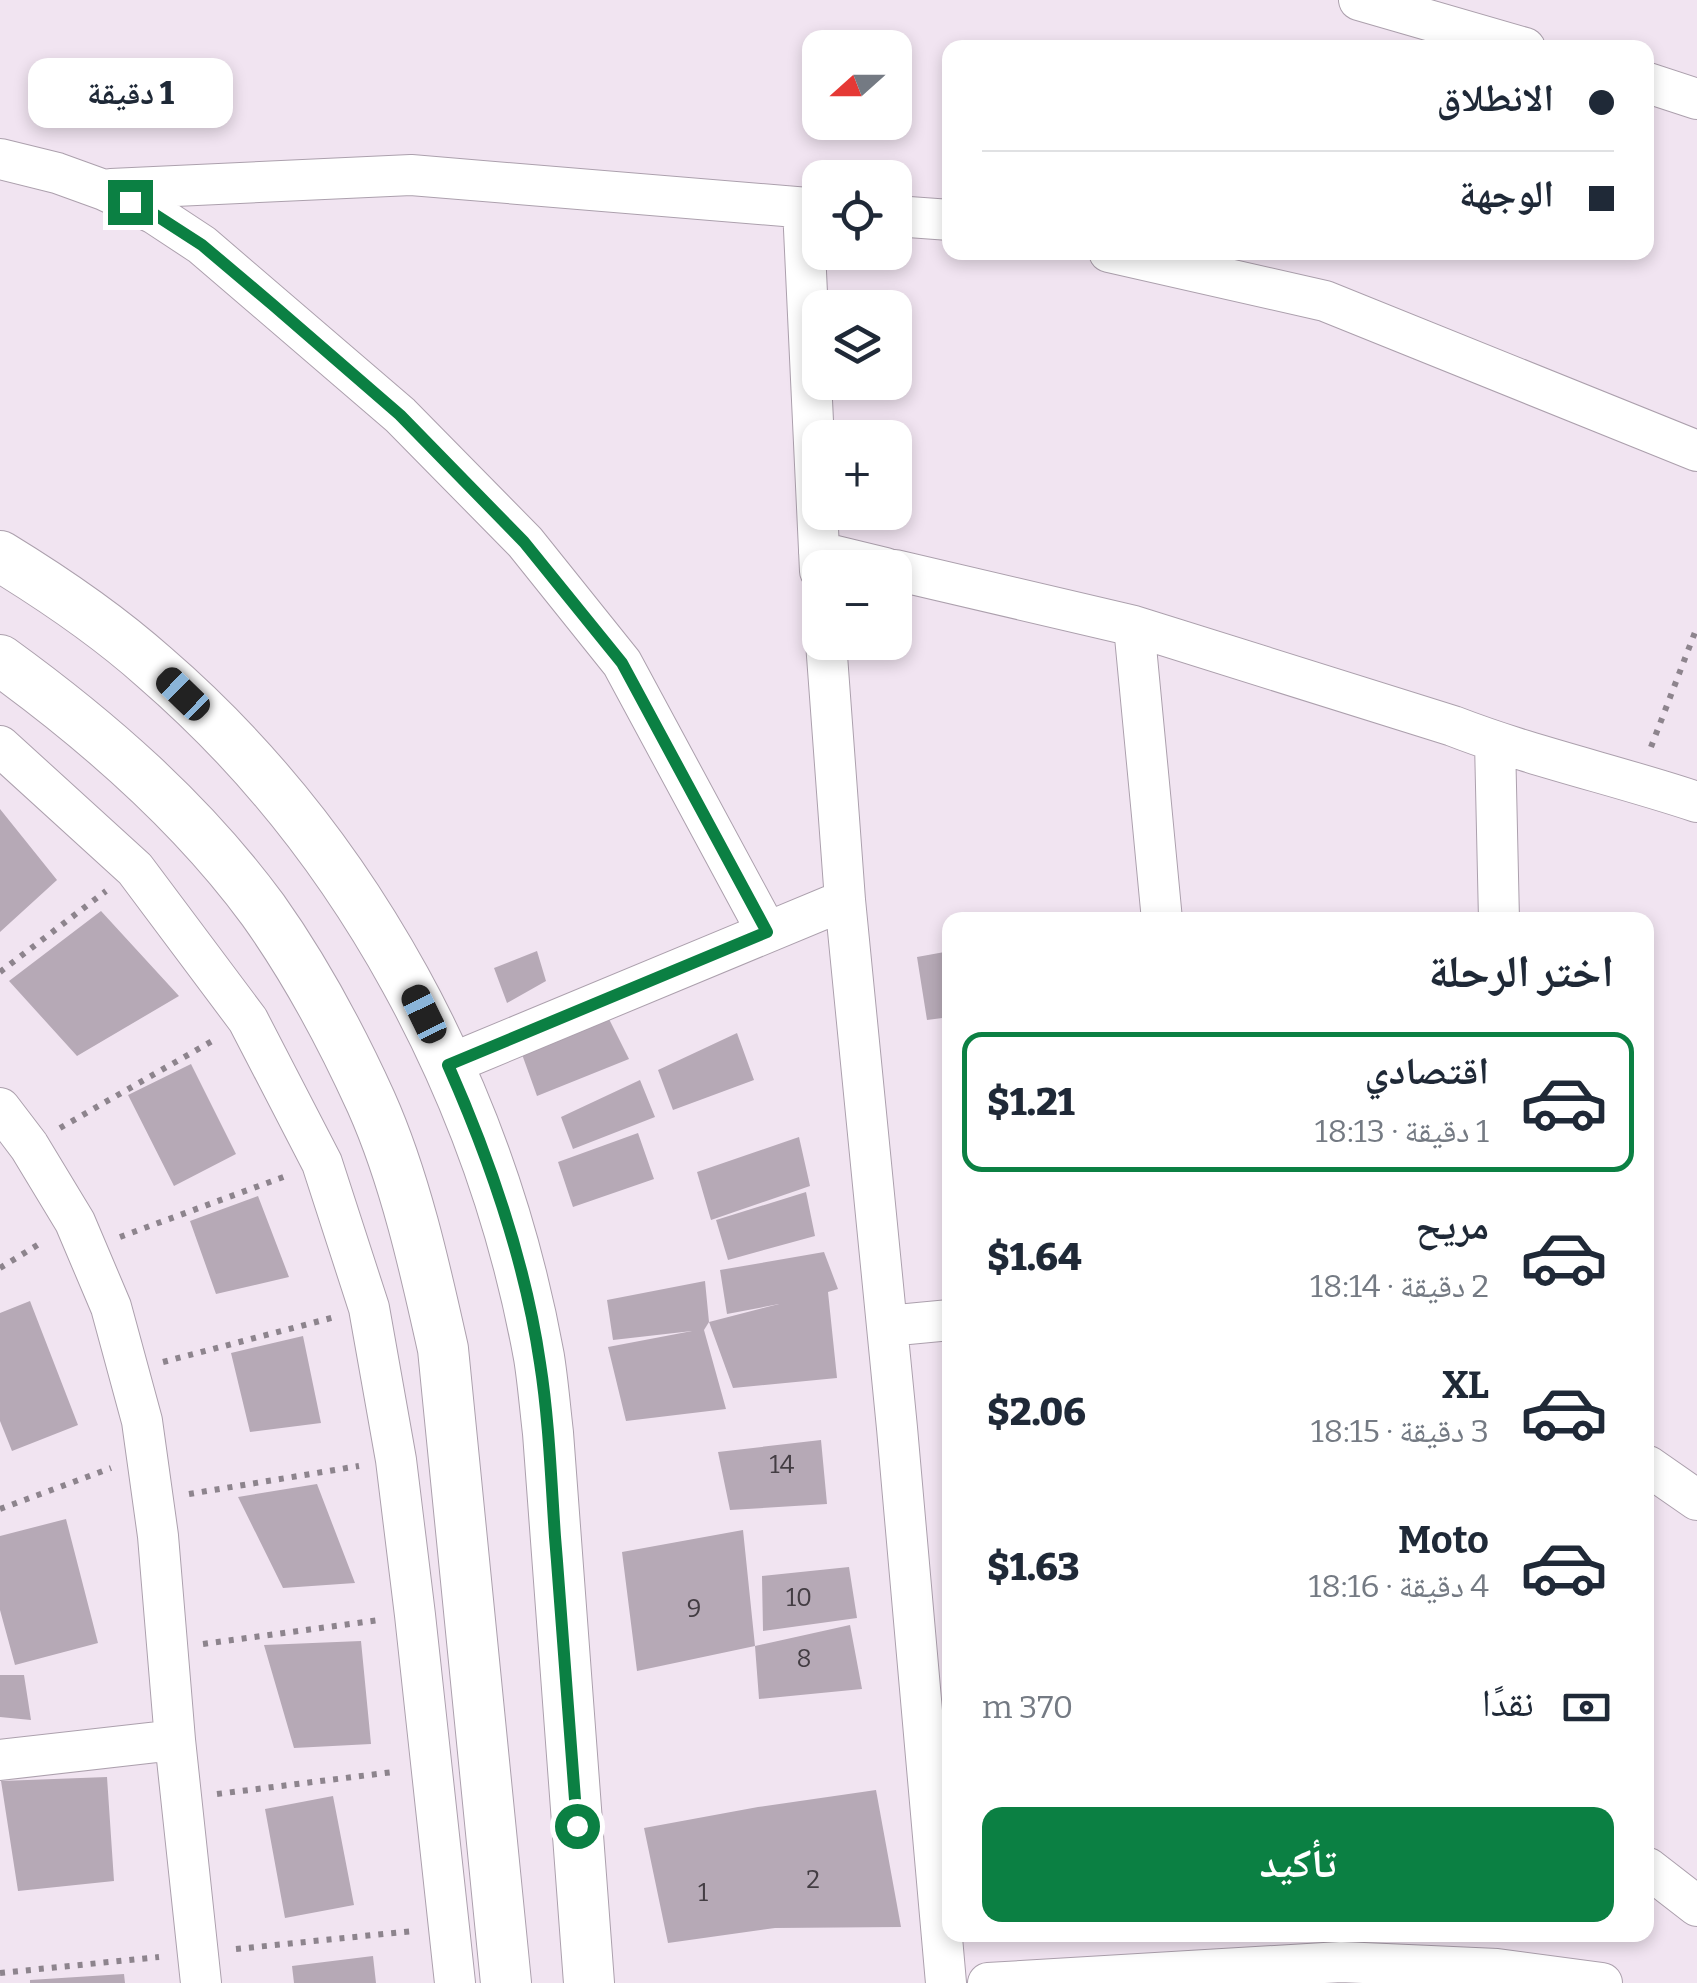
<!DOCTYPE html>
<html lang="ar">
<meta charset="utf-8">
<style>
body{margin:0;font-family:Bitter,"Noto Naskh Arabic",serif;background:#f2f2f3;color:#1f2937;direction:rtl;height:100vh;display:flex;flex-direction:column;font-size:38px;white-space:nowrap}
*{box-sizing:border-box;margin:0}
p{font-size:32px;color:#747a83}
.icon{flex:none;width:55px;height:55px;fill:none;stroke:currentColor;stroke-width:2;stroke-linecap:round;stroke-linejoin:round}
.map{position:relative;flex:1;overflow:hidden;direction:ltr}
.sheet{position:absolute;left:942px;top:912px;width:712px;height:1030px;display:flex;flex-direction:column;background:#fff;border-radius:20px;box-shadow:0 5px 15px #0003;direction:rtl}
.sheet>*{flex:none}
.hud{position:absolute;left:942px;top:40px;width:712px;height:220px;border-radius:20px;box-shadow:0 5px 15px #0003;direction:rtl;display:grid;align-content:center;height:220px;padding:0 40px;background:#fff}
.needle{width:65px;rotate:249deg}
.tools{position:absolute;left:802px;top:30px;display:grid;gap:20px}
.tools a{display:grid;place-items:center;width:110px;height:110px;border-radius:20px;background:#fff;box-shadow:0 5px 15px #0003;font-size:50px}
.end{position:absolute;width:45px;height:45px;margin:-22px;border:12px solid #0b8043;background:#fff;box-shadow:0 0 0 5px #fff}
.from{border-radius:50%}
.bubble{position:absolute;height:70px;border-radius:20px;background:#fff;box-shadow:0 5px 15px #0003;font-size:32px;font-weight:800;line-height:70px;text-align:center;direction:rtl}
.car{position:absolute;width:30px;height:60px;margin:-30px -15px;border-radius:12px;box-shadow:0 0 8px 2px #0007;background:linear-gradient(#222 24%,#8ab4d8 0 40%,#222 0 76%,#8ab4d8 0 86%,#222 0)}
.hud b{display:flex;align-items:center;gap:35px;height:95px;font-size:38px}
.hud b+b{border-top:2px solid #e0e1e3}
.hud i{width:25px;height:25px;background:#1f2937}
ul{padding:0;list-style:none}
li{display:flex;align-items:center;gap:30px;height:140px;margin:0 20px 15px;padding:0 20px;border:5px solid transparent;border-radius:20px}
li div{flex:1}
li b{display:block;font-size:38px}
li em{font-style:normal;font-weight:800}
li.on{border-color:#0b8043}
li>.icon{width:90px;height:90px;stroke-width:1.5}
h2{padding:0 40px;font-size:45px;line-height:120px}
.pay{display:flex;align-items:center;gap:25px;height:110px;padding:0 40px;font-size:38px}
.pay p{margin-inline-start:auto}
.cta{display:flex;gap:20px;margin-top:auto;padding:20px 40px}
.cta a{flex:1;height:115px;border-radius:20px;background:#0b8043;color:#fff;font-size:40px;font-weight:800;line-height:115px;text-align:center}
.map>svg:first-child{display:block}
</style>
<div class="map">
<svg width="1697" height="1983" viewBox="0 0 1697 1983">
<rect width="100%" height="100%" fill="#f1e4f1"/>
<path fill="#b6a9b6" d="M 0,809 L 57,880 L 0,932 Z
M 101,911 L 179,996 L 77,1056 L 9,981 Z
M 537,951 L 546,981 L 507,1003 L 494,968 Z
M 950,951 L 950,1017 L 927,1020 L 917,957 Z
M 606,1013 L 629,1059 L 537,1096 L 519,1046 Z
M 737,1033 L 754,1080 L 673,1110 L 658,1070 Z
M 191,1064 L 236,1154 L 174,1186 L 128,1095 Z
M 640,1080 L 655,1117 L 573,1149 L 561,1117 Z
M 638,1133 L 654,1179 L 573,1207 L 558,1162 Z
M 799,1137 L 810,1186 L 711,1220 L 697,1172 Z
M 806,1192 L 815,1236 L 728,1260 L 716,1220 Z
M 258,1196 L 289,1277 L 216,1294 L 190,1221 Z
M 824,1252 L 838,1289 L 828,1292 L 837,1378 L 733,1388 L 709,1322 L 704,1330 L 726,1409 L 626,1421 L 608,1347 L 692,1331 L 613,1340 L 607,1300 L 705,1281 L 709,1322 L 779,1304 L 727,1314 L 720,1270 Z
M 30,1301 L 78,1425 L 12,1451 L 0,1421 L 0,1313 Z
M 303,1336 L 321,1423 L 250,1432 L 231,1353 Z
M 821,1440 L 827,1504 L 730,1510 L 718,1452 Z
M 317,1484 L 355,1583 L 283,1588 L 238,1497 Z
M 66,1519 L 98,1643 L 15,1665 L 0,1610 L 0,1536 Z
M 743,1530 L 755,1646 L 637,1671 L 622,1552 Z
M 849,1567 L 857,1618 L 763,1631 L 762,1576 Z
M 850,1625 L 862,1689 L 759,1699 L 755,1646 Z
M 361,1641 L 371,1744 L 294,1748 L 264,1645 Z
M 0,1675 L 24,1675 L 31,1720 L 0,1717 Z
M 107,1777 L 114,1881 L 18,1891 L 1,1781 Z
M 876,1790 L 901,1927 L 775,1928 L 668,1943 L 644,1828 L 758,1807 Z
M 333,1796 L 354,1905 L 285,1918 L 265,1809 Z
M 373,1956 L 376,1983 L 294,1983 L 292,1966 Z
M 124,1974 L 125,1983 L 30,1983 L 30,1980 Z"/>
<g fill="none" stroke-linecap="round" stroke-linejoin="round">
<defs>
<path id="minor" d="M 1359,0 L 1525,48
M 1648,83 L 1697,99
M 0,159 L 57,173 L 104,190 L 155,214 L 202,245 L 400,415 L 525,542 L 622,663 L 767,932
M 111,189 L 411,175 L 820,209
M 803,208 L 820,571
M 895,216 L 950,220
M 1109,252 L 1325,301 L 1697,451
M 819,552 L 885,568
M 895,570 L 1134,626 L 1453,726 C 1533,757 1616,775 1697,802
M 1134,626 L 1162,920
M 826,642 L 845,900 L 897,1428 L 946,1983
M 1495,742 L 1499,920
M 0,746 L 135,869 L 248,1020 L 322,1163 L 369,1308 L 396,1460 L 415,1615 L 455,1983
M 448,1065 L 845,900
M 0,1108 L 29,1146 L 75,1222 L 111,1307 L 142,1421 L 158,1536 L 175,1740 L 201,1983
M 887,1326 L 950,1320
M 1648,1466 L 1697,1500
M 0,1760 L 175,1740
M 1648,1868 L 1697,1906
M 988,1983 L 1341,1962 L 1497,1969 L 1602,1983"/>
<path id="tertiary" d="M 0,556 C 54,589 107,625 154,667 C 358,843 491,1094 539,1357 C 543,1382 545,1408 548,1433 L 589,1983
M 0,660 C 98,731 191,812 263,910 C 305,969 341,1036 371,1102 C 405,1178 425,1268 443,1349 L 506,1983"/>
</defs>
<use href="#minor" stroke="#aca0ad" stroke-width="42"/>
<use href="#tertiary" stroke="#aca0ad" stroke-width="52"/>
<path stroke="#8d848d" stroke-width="6" stroke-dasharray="5 8" stroke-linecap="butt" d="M 1651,747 L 1697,627
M 0,972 L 106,891
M 60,1128 L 214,1040
M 120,1237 L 286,1176
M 0,1268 L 44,1241
M 163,1362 L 335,1317
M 189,1494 L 359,1466
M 0,1509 L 111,1468
M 203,1644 L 379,1620
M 217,1794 L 393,1772
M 236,1949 L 413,1931
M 0,1973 L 159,1957"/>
<use href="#minor" stroke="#fff" stroke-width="40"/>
<use href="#tertiary" stroke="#fff" stroke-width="50"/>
</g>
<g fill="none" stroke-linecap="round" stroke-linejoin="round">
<path stroke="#0b8043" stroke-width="12" d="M 130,202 L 154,214 L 202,245 L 273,305 L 400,415 L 524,542 L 622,663 L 767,932 L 448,1065 C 490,1160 525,1260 540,1363 C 549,1420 551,1479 555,1537 C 563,1633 570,1729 577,1826"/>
</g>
<g text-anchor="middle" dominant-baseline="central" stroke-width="8" stroke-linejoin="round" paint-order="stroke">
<g font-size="25" fill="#433d43">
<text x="782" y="1465">14</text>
<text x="799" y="1598">10</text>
<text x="694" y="1609">9</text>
<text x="804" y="1659">8</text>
<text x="813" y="1880">2</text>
<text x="703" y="1893">1</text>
</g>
</g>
</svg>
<div class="tools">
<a><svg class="needle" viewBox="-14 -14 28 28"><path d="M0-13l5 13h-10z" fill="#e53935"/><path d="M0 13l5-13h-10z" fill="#747a83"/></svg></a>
<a><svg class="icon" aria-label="locate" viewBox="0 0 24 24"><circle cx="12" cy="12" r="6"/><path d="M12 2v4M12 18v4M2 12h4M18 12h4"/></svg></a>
<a><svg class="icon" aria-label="layers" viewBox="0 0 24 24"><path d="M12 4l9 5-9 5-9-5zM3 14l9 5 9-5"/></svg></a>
<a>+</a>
<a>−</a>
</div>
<i class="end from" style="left:577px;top:1826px"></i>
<i class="end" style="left:130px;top:202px"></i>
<div class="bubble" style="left:28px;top:58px;width:205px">1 دقيقة</div>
<i class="car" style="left:183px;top:694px;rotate:314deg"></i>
<i class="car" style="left:424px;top:1014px;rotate:334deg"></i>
<div class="hud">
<b><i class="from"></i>الانطلاق</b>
<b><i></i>الوجهة</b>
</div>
<section class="sheet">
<h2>اختر الرحلة</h2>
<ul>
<li class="on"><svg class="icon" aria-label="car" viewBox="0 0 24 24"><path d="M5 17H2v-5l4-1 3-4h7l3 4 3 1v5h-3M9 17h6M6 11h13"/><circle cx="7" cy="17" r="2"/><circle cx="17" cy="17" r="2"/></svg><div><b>اقتصادي</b><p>1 دقيقة · 18:13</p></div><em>$1.21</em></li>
<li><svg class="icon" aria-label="car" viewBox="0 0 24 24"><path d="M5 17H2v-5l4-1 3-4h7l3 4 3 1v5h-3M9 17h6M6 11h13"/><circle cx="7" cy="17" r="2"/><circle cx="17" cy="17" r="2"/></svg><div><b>مريح</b><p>2 دقيقة · 18:14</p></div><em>$1.64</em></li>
<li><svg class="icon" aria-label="car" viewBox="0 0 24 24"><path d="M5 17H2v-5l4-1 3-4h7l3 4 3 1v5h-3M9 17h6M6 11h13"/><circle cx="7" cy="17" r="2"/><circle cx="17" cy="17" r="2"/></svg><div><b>XL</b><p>3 دقيقة · 18:15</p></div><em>$2.06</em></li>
<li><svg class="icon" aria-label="car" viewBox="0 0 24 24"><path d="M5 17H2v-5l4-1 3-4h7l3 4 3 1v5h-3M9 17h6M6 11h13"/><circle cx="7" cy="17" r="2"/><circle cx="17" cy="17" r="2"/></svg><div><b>Moto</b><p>4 دقيقة · 18:16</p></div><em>$1.63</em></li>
</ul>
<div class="pay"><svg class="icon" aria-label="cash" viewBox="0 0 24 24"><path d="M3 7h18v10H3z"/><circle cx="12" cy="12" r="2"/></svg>نقدًا<p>370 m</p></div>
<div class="cta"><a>تأكيد</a></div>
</section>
</div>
